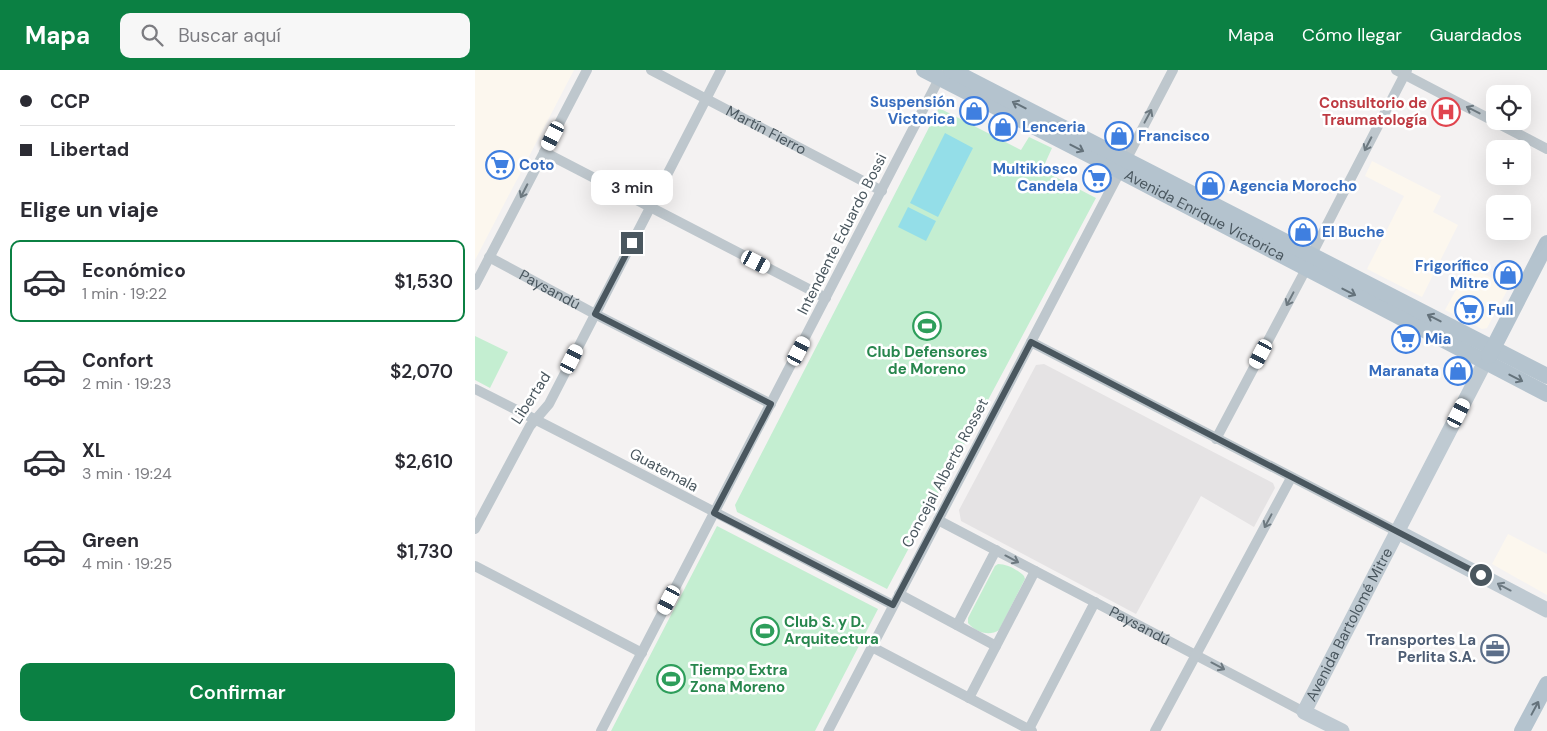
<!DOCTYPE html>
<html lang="es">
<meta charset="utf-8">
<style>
body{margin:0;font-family:"DM Sans",sans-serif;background:#f7f7f7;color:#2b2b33;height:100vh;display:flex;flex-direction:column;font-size:19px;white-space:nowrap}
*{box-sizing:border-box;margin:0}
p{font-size:16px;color:#7c7c81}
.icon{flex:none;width:28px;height:28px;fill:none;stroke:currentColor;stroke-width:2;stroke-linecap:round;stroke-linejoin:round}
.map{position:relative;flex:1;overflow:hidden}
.sheet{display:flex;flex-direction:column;background:#fff;width:475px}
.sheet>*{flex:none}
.guide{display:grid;align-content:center;height:110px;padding:0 20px;background:#fff}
.tools{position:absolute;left:1011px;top:15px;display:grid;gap:10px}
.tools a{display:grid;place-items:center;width:45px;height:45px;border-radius:10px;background:#fff;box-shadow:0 5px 20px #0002;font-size:25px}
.end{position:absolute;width:22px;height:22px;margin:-11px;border:6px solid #4a575f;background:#fff;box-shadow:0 0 0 2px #fff}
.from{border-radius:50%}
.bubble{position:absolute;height:35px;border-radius:10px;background:#fff;box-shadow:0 5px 20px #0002;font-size:16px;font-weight:600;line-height:35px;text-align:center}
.car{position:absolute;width:15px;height:30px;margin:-15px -8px;border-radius:6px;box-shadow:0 0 4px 1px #0007;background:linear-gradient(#fff 24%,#345 0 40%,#fff 0 76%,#345 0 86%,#fff 0)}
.guide b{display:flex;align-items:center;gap:18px;height:48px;font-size:19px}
.guide b+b{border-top:1px solid #e1e1e2}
.guide i{width:12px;height:12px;background:#2b2b33}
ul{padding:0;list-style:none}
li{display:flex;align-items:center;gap:15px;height:82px;margin:0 10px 8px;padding:0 10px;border:2px solid transparent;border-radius:10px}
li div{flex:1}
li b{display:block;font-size:19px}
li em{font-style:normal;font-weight:600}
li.current{border-color:#0b8043}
li>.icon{width:45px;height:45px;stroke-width:1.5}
h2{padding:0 20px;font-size:22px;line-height:60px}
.action{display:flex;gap:10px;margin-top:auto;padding:10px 20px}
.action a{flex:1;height:58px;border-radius:10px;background:#0b8043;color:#fff;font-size:20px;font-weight:600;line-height:58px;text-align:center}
header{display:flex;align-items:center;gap:30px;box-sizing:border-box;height:70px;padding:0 25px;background:#0b8043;color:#fff}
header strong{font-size:24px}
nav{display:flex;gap:28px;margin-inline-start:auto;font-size:18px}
.search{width:350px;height:45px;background:#f7f7f7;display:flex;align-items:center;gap:12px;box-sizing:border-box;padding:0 18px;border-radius:10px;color:#7c7c81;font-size:19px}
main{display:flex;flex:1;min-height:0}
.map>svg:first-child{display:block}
</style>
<header>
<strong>Mapa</strong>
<div class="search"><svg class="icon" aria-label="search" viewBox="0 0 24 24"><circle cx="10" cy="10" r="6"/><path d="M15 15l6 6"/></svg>Buscar aquí</div>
<nav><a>Mapa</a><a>Cómo llegar</a><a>Guardados</a></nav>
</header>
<main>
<section class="sheet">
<div class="guide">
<b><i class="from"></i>CCP</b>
<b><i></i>Libertad</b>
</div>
<h2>Elige un viaje</h2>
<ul>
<li class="current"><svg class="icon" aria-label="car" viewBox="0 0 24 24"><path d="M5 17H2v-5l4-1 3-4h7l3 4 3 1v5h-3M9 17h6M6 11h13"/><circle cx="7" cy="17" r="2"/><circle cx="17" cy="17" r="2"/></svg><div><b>Económico</b><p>1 min · 19:22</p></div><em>$1,530</em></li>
<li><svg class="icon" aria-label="car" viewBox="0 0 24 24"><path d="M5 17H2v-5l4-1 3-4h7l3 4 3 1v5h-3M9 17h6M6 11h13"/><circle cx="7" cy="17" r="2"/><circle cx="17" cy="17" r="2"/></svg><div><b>Confort</b><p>2 min · 19:23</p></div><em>$2,070</em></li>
<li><svg class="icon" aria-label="car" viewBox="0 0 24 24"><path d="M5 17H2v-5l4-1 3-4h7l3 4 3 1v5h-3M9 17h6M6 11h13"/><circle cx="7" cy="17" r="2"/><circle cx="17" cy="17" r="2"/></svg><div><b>XL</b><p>3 min · 19:24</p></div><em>$2,610</em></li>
<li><svg class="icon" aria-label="car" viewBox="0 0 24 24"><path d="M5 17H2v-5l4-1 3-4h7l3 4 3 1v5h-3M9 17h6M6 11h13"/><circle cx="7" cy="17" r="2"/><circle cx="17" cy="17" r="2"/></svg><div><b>Green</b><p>4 min · 19:25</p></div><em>$1,730</em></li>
</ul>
<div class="action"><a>Confirmar</a></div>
</section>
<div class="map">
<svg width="1072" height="661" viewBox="0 0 1072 661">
<rect width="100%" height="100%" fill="#f4f2f2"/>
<path fill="#fcf7ee" d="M 0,0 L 99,0 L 0,190 Z
M 897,91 L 966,126 L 958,142 L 983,155 L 947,227 L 892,199 L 929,126 L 890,106 Z
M 994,196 L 1034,217 L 1012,258 L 1007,259 L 970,240 Z
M 1033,464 L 1072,484 L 1072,525 L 1017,494 Z"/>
<path fill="#e5e3e4" d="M 569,294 L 798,413 L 800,418 L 779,457 L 726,426 L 661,544 L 486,451 L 484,440 L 561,295 Z"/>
<path fill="#c4eed1" d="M 464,38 L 546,80 L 554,67 L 577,78 L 567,100 L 621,128 L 412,519 L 262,442 L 260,435 Z
M 0,266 L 33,282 L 15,318 L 0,310 Z
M 242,456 L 403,539 L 340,661 L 136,661 Z
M 523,494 C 532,494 543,500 549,506 L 550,509 L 524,560 C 514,567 501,562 493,553 L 493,548 L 520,496 Z"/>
<path fill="#94dee8" d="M 470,63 L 498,78 L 463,147 L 435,133 Z
M 433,137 L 461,151 L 451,171 L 423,157 Z"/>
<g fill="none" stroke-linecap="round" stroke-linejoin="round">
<g stroke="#bec7cd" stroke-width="10">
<path id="s1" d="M 176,0 L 407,121"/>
<path d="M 921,0 L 1072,79"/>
<path d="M 69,82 L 351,228"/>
<path id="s2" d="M 14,187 L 120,244 L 296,334"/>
<path d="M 0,215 L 112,0"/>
<path d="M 556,272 L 923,462"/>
<path d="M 0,319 C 140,389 279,463 418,535"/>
<path d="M 741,369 L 831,199 L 836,186 L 860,139 L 932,0"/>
<path id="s3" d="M 463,450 L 829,642"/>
<path d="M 0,459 L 55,356 L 74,334 L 246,0"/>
<path d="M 0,496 L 167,583"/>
<path d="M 424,524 L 521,576"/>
<path d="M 482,555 L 521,480"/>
<path d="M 397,577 L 557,661"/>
<path d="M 494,628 L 560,501"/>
<path d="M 554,659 L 620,532"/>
<path d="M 126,661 L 467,3"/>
<path d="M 353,661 L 698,0"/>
<path d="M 680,661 L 816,408"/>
</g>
<g stroke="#bfcad2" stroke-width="15">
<path d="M 923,462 L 1072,540"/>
<path id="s4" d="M 867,661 L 829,642 L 1010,292"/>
</g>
<g stroke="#b4c3ce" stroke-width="16">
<path id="s5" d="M 449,0 L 622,89 L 1072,324"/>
<path d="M 476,0 L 1072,306"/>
<path d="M 1014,286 L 1072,173"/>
<path d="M 1047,661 L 1072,614"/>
</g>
</g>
<defs><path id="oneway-shaft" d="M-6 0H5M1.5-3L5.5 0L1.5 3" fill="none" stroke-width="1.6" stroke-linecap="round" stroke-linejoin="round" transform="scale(1.25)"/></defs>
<g stroke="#64727b">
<use href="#oneway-shaft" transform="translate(544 35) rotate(-153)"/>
<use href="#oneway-shaft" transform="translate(602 78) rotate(27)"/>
<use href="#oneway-shaft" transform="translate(874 222) rotate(27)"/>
<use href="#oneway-shaft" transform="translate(959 248) rotate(-153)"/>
<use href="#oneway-shaft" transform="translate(1041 308) rotate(27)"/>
<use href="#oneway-shaft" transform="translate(1060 638) rotate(-62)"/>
</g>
<g stroke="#6d7980">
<use href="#oneway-shaft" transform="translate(998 40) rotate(-153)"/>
<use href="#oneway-shaft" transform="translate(673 46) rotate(-62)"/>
<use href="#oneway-shaft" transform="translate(893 74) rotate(117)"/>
<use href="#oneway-shaft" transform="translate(49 121) rotate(117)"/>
<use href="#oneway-shaft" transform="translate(815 229) rotate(118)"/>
<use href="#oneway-shaft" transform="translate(793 451) rotate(118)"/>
<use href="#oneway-shaft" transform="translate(537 489) rotate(28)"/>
<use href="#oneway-shaft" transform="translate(743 596) rotate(28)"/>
</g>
<use stroke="#6d7a82" href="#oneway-shaft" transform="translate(1029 517) rotate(-152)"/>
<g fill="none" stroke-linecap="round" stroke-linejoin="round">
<path stroke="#4a575f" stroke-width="6" d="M 157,173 L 120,244 L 296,334 L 239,443 L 418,535 L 556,272 L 1006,505"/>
</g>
<defs>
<symbol id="shop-ring" viewBox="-11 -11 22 22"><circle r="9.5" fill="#fff" stroke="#3f7fe0" stroke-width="1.5"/><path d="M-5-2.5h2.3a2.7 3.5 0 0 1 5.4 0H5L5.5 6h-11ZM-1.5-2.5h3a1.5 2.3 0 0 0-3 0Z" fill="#3f7fe0"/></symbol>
<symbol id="hospital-ring" viewBox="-11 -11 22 22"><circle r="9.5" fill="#fff" stroke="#e0444e" stroke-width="1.5"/><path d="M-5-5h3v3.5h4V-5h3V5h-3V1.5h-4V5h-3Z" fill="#e0444e"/></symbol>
<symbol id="supermarket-ring" viewBox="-11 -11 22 22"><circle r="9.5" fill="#fff" stroke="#3f7fe0" stroke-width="1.5"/><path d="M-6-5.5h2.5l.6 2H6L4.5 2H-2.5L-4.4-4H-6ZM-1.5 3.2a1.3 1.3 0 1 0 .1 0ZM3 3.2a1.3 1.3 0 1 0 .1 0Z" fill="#3f7fe0"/></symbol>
<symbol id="stadium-ring" viewBox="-11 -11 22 22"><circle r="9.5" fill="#fff" stroke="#2e9e5b" stroke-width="1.5"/><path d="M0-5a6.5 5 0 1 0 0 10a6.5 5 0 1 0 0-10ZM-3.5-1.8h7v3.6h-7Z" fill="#2e9e5b"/></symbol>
<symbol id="office-ring" viewBox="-11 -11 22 22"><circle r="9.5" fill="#fff" stroke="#5c6f8a" stroke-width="1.5"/><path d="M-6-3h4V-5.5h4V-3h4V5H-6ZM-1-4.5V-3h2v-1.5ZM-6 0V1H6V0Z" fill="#5c6f8a"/></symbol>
</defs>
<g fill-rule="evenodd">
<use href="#shop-ring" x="483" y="25" width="32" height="32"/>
<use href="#hospital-ring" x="955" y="26" width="32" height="32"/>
<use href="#shop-ring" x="512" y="41" width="32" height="32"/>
<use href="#shop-ring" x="628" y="50" width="32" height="32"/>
<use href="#supermarket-ring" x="9" y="79" width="32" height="32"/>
<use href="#supermarket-ring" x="606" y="92" width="32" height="32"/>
<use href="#shop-ring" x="719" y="100" width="32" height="32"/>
<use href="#shop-ring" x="812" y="146" width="32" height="32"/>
<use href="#shop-ring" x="1017" y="189" width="32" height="32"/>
<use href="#supermarket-ring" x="978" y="224" width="32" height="32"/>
<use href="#stadium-ring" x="436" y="240" width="32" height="32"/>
<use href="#supermarket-ring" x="915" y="253" width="32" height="32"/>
<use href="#shop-ring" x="967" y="285" width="32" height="32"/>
<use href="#stadium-ring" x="274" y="545" width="32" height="32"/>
<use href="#office-ring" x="1004" y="563" width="32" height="32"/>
<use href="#stadium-ring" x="180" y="593" width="32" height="32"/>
</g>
<g text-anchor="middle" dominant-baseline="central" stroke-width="5" stroke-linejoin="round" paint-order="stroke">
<g font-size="15" font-weight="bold" fill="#366cbe" stroke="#fff" text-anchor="start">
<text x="480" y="32" text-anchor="end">Suspensión<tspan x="480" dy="17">Victorica</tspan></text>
<text x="547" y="57">Lenceria</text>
<text x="663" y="66">Francisco</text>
<text x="44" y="95">Coto</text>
<text x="603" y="99" text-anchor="end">Multikiosco<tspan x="603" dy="17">Candela</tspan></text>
<text x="754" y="116">Agencia Morocho</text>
<text x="847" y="162">El Buche</text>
<text x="1014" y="196" text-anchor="end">Frigorífico<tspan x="1014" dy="17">Mitre</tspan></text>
<text x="1013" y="240">Full</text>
<text x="950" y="269">Mia</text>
<text x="964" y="301" text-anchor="end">Maranata</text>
</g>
<g font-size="15" font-weight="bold" fill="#be3a42" stroke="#fff" text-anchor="end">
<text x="952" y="33">Consultorio de<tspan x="952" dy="17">Traumatología</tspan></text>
</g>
<g font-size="15" fill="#4a575f" stroke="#fff">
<text stroke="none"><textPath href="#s1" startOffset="130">Martín Fierro</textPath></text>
<text stroke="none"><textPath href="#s5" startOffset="316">Avenida Enrique Victorica</textPath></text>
<text transform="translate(367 164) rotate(-63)">Intendente Eduardo Bossi</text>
<text stroke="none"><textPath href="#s2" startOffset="69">Paysandú</textPath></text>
<text transform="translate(56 328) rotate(-57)">Libertad</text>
<text transform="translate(189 400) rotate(28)">Guatemala</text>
<text transform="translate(470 403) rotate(-62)">Concejal Alberto Rosset</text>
<text stroke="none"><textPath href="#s4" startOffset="141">Avenida Bartolomé Mitre</textPath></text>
<text stroke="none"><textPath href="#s3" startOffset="228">Paysandú</textPath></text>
</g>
<g font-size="15" font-weight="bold" fill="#27864d" stroke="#fff" text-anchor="start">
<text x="452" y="282" text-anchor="middle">Club Defensores<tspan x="452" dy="17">de Moreno</tspan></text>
<text x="309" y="552">Club S. y D.<tspan x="309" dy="17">Arquitectura</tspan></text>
<text x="215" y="600">Tiempo Extra<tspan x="215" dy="17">Zona Moreno</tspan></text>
</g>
<g font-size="15" font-weight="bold" fill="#4e5e75" stroke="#fff" text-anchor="end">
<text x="1001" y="570">Transportes La<tspan x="1001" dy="17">Perlita S.A.</tspan></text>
</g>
</g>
</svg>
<div class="tools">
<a><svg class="icon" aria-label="locate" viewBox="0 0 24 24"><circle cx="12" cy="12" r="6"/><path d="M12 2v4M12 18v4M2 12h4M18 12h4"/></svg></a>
<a>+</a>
<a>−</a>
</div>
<i class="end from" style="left:1006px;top:505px"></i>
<i class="end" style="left:157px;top:173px"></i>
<div class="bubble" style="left:116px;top:100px;width:82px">3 min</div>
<i class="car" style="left:78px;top:66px;rotate:207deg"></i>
<i class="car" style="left:281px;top:192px;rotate:117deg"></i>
<i class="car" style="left:324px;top:281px;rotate:28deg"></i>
<i class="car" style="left:786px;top:284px;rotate:208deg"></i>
<i class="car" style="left:97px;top:289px;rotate:27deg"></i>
<i class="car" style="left:984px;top:343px;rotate:27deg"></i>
<i class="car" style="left:194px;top:530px;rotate:208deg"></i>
</div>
</main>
